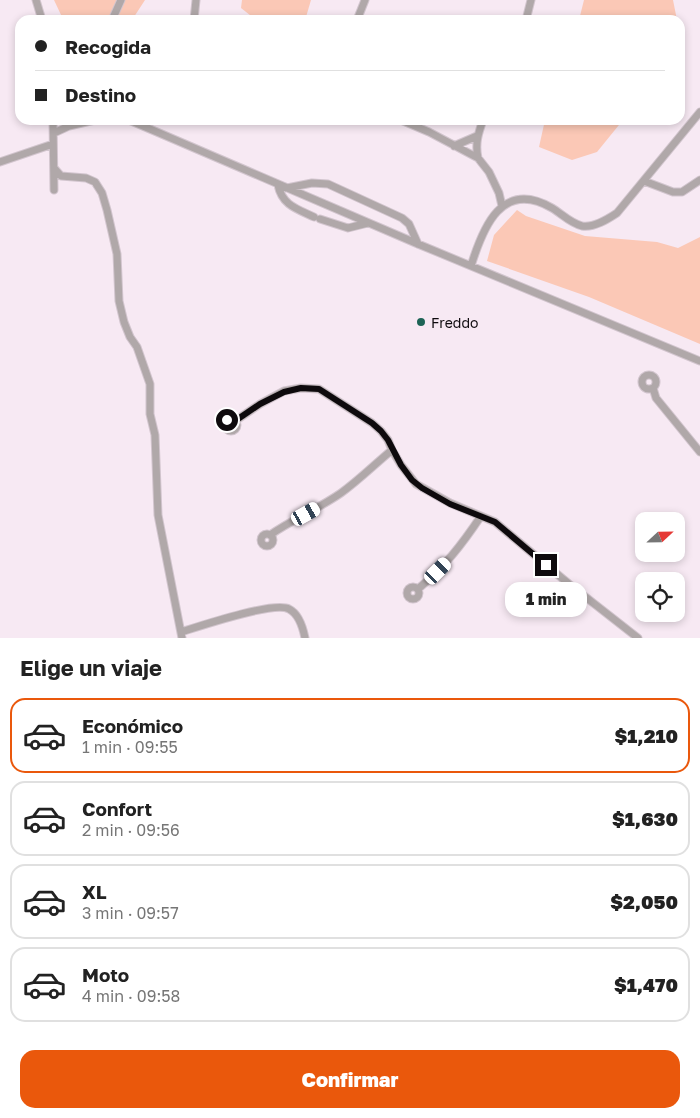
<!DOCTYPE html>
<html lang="es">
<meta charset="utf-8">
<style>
body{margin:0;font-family:"Golos Text",sans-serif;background:#f6f6f6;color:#222;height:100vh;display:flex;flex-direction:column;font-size:19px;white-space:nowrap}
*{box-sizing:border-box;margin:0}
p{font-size:16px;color:#767676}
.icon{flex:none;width:28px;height:28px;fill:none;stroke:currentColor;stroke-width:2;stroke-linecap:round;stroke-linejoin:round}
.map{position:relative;height:638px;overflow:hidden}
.details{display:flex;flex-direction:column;background:#fff;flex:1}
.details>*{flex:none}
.guide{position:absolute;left:15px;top:15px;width:670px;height:110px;border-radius:15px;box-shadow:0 2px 8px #0003;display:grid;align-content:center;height:110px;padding:0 20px;background:#fff}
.needle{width:32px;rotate:68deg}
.fabs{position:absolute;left:635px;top:512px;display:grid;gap:10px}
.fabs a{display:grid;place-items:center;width:50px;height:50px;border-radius:10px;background:#fff;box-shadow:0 2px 8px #0003;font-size:25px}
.end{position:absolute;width:22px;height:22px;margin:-11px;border:6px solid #0e0a0d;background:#fff;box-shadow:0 0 0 2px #fff}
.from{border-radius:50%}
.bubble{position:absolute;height:35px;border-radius:15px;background:#fff;box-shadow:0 2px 8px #0003;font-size:16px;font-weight:800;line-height:35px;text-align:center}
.car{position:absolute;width:15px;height:30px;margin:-15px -8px;border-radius:6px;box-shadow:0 0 4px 1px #0007;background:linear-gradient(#fff 24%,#345 0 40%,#fff 0 76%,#345 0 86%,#fff 0)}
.guide b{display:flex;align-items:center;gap:18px;height:48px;font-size:19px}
.guide b+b{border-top:1px solid #e0e0e0}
.guide i{width:12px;height:12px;background:#222}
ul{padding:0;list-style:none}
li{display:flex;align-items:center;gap:15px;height:75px;margin:0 10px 8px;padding:0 10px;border:2px solid #e0e0e0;border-radius:15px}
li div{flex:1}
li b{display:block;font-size:19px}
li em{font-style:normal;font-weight:800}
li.selected{border-color:#ea580c}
li>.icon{width:45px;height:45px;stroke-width:1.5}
h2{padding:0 20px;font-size:22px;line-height:60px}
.button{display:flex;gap:10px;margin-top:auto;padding:10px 20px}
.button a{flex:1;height:58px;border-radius:15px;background:#ea580c;color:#fff;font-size:20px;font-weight:800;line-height:58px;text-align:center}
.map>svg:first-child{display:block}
</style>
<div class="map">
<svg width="700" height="638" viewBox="0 0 700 638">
<rect width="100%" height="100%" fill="#f7e9f3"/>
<path fill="#fbc8b6" d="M 54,0 L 145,0 L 132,20 L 71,20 L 62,17 Z
M 242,0 L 311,0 L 306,17 L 255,19 L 241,8 Z
M 584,0 L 673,0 L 677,20 L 579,20 Z
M 545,120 L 623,120 L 597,152 L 572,160 L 539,147 Z
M 517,210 L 526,216 L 585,236 L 657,242 L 678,248 L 700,237 L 700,344 L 589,297 L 487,261 L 494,235 Z"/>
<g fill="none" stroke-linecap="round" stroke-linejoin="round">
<defs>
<path id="minor" d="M 36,0 L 42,20
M 112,20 L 121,0
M 194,20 L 196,0
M 357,20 L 365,0
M 526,20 L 531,0
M 53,120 L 54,190
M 129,120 L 418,244 L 700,361
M 401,120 L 429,132 L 478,158 L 489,172 L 499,193 L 502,206
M 54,133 L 69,126 L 95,120
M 454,146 L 477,136
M 478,158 C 475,144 478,134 483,120
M 0,162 L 53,144
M 54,168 L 61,176 L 86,178 L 95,182 L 102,193 L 107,210 L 117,254 L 119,301 L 124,322 L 130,337 L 137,347 L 150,384 L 150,414 L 155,435 L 158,515 L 182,638
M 644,181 L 673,192 L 682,192 L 700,180
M 278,185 C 282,205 297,209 314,217
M 287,188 L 312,183 L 328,184 L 402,218 L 409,224 L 418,244
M 320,219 L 348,228 L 368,223
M 471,266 C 483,227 502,179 552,208 C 562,214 570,223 582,226 C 594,228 608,219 617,213 L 700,112
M642 382a7 7 0 1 1 14 0a7 7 0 1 1-14 0Z
M 653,388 L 656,398 L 700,452
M225 425a6 6 0 1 1 12 0a6 6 0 1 1-12 0Z
M 235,421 L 260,404 L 284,391 L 301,388 L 319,389 L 372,423 L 381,431 L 388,440 L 392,450 L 401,465 L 416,484 L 450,503 L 495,522 L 569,584 L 638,638
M261 540a6 6 0 1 1 12 0a6 6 0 1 1-12 0Z
M 270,535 C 293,519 318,509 341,493 C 359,480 375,464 392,450
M407 593a6 6 0 1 1 12 0a6 6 0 1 1-12 0Z
M 418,589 C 445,566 461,546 481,516
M 181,632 C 200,626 274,601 289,609 C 299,614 303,628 305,638"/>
</defs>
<use href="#minor" stroke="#d2c5ce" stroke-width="9"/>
<use href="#minor" stroke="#b0a8a9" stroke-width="7"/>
</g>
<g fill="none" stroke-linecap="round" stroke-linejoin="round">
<path stroke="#0e0a0d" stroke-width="6" d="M 227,420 L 231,419 L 235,421 L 260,404 L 284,392 L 301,388 L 319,389 L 372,423 L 381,431 L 388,440 L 401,465 L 412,480 L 422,488 L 450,504 L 495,522 L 546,565"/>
</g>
<circle fill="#1d6355" stroke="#f7e9f3" stroke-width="2" cx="421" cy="322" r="5"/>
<g text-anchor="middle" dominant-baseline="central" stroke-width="4" stroke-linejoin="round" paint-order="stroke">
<g font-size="14" fill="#0e0a0d" stroke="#f7e9f3" text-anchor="start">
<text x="431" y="322">Freddo</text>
</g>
</g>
</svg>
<div class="fabs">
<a><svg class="needle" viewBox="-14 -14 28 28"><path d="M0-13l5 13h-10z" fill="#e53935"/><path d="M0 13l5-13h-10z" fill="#767676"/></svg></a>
<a><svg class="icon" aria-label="locate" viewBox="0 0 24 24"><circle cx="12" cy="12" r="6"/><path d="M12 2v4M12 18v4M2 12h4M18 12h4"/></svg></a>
</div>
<i class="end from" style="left:227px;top:420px"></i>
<i class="end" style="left:546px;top:565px"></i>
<div class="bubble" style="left:505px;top:582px;width:82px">1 min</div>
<i class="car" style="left:306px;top:514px;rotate:61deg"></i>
<i class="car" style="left:438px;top:571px;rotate:45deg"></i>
<div class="guide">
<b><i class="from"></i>Recogida</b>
<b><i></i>Destino</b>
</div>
</div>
<section class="details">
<h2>Elige un viaje</h2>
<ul>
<li class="selected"><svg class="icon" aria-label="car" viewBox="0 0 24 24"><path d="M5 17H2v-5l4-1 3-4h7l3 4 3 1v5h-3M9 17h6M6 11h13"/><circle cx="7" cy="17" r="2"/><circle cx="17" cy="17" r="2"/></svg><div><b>Económico</b><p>1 min · 09:55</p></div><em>$1,210</em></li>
<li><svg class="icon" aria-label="car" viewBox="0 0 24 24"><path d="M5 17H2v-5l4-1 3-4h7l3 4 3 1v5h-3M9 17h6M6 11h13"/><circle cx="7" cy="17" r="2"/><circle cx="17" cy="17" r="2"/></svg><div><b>Confort</b><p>2 min · 09:56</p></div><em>$1,630</em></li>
<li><svg class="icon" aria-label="car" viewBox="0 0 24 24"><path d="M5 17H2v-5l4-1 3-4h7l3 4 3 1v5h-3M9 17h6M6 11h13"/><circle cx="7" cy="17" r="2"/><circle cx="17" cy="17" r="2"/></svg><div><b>XL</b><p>3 min · 09:57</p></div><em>$2,050</em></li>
<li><svg class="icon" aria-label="car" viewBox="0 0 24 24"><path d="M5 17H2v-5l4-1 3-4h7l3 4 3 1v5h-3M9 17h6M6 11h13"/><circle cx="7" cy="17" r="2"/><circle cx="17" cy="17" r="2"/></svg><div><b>Moto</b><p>4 min · 09:58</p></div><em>$1,470</em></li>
</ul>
<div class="button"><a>Confirmar</a></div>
</section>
